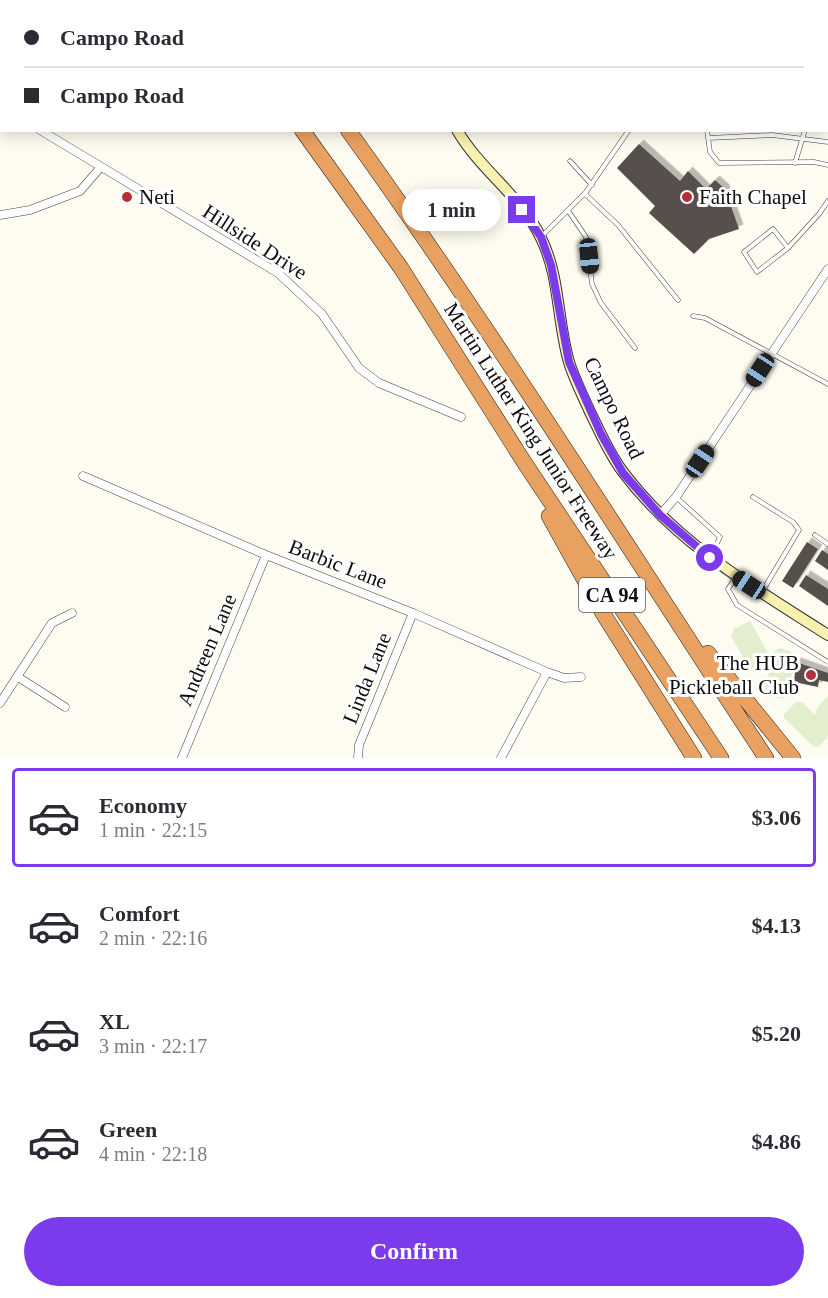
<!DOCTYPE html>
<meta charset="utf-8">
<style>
body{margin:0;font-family:"Times New Roman",serif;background:#f2f2f3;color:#2b2b33;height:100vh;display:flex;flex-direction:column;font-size:22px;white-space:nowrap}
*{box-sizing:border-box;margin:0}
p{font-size:20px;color:#7c7c81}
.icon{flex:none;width:33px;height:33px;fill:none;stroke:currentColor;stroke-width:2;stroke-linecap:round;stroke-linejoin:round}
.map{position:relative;height:758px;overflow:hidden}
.drawer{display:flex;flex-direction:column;background:#fff;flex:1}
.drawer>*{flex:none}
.hud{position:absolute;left:0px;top:0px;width:828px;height:132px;box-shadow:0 3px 15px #0003;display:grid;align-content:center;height:132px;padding:0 24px;background:#fff}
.end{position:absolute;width:27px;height:27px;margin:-14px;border:8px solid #7c3aed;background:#fff;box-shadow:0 0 0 3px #fff}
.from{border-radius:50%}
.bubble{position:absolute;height:42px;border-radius:21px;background:#fff;box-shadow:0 3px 15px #0003;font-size:20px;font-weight:600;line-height:42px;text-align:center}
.car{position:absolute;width:18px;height:36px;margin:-18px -9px;border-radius:8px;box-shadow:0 0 4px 2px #0007;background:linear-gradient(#222 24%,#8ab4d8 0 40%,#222 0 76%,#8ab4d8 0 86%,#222 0)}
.hud b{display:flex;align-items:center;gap:21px;height:57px;font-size:22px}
.hud b+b{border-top:2px solid #e1e1e2}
.hud i{width:15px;height:15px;background:#2b2b33}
ul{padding:10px 0 0;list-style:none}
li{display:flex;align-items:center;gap:18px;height:99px;margin:0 12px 9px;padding:0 12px;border:3px solid transparent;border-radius:6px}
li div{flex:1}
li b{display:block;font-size:22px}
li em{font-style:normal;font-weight:600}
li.on{border-color:#7c3aed}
li>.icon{width:54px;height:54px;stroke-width:1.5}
.cta{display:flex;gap:12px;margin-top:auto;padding:12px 24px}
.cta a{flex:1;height:69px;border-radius:36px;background:#7c3aed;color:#fff;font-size:24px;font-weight:600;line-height:69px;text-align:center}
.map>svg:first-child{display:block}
</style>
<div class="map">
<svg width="828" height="758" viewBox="0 0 828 758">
<defs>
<filter id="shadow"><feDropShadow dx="4.5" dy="-4.5" stdDeviation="0" flood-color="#0004"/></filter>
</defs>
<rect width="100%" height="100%" fill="#fefbf0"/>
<path fill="#e2eecd" d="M 750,621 L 771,658 L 769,664 L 757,671 L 750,669 L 731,636 L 734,629 Z
M 781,648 L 794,653 L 796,657 L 786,697 L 782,699 L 766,695 L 764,691 L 775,650 Z
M 828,696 L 828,736 L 819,747 L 814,747 L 784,718 L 784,714 L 796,702 L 802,702 L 815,715 L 817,708 Z"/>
<path fill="#564f4b" filter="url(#shadow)" d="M 639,144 L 680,181 L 688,171 L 706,189 L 715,180 L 725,189 L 739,229 L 709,239 L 694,254 L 649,213 L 655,206 L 617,168 Z
M 807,542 L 818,549 L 793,588 L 782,581 Z
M 822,550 L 828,554 L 828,570 L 815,561 Z
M 806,575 L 828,589 L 828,606 L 799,586 Z
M 796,662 L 828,673 L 828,682 L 819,680 L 818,687 L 794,682 Z"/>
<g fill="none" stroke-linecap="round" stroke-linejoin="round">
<defs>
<path id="service" d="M 551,0 L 551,2
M 100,1 L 101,0
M 42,2 L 44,0
M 381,2 L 382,0
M 0,3 L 2,5
M 826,21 L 828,21
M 826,45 L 828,45
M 0,47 L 2,50
M 826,71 L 828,71
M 826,117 L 828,117
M 707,130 L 710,152 L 719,163 L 814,162 L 828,165
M 708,138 L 772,135 L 828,142
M 570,161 L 592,185
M 795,163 L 805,130
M 585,194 L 618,225 L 678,300
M 569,212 L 586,237 L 592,284 L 601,303 L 635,348
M 773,229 L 788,248 L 757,272 L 744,252 Z
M 542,236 L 586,192 L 629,130
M 788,248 L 819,214 L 828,201
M 693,316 L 705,318 L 828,384
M 753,497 L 793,522 L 799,530 L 762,592
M 677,498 L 720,537 L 711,556
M 815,535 L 828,544
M 736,577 L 728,589 L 737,605 L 828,662"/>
<path id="minor" d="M 0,105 L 2,106
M 40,130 L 278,273 L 322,314 L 359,368 L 379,383 L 461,417
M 0,215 L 30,210 L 80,191 L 100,168
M 83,476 L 266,555 L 413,613 L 547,672 L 564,678 L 581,677
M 660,515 L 676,497 L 828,269
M 18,677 L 65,707
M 0,703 L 52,623 L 72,613
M 182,758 L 266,555
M 358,758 L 359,745 L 413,613
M 501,758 L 547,672"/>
<path id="tertiary" d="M 132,0 L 132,2
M 0,80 L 2,80"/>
<path id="secondary" d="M 399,0 L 399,2
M 457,130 C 480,170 522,197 541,238 C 560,276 557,321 569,362 C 574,379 583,396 590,412 C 600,432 609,454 623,472 C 677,544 753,587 828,635"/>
<path id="motorway" d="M 191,0 L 192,2
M 244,0 L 245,2
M 302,130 L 401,268 L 524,462 L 721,758
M 348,130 C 495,334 628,548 766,758
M 549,516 L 604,615 L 694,758
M 708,653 L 793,758"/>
</defs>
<use href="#service" stroke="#414141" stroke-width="5"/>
<use href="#minor" stroke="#414141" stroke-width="9"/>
<use href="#tertiary" stroke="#414141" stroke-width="10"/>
<use href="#secondary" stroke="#303030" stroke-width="12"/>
<use href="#motorway" stroke="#1f1f1f" stroke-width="16"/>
<use href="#service" stroke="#fff" stroke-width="4"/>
<use href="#minor" stroke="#fff" stroke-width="8"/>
<use href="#tertiary" stroke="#fff" stroke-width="9"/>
<use href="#secondary" stroke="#f9f1b0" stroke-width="10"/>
<use href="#motorway" stroke="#e9a162" stroke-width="15"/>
</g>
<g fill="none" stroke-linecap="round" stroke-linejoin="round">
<path stroke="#7c3aed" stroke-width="8" d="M 522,210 L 541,237 L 551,265 L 569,362 L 601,434 L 623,473 L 660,515 L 710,558"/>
</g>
<g fill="#b33036" stroke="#fff" stroke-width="2">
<circle cx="127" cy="197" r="6"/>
<circle cx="687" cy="197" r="6"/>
<circle cx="811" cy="675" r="6"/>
</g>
<g text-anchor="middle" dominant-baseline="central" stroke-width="6" stroke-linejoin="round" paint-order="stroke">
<rect fill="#fff" stroke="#565656" stroke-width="1.5" x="579" y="578" width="66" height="34" rx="4.5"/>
<g font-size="20" font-weight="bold" fill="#0e0e0e">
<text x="612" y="595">CA 94</text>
</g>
<g font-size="21" fill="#0e0e0e" stroke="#fff" text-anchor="start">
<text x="139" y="197">Neti</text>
<text x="699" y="197">Faith Chapel</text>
<text x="799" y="663" text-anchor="end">The HUB<tspan x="799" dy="24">Pickleball Club</tspan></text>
</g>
<g font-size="21" fill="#0e0e0e" stroke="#fff">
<text transform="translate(255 242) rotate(33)">Hillside Drive</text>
<text transform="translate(614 408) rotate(64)">Campo Road</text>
<text transform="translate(531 431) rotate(57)">Martin Luther King Junior Freeway</text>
<text transform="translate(338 564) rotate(21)">Barbic Lane</text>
<text transform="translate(207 650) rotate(-67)">Andreen Lane</text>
<text transform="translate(367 678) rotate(-68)">Linda Lane</text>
</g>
</g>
</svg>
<i class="end from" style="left:710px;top:558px"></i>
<i class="end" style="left:522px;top:210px"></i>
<div class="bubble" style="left:402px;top:189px;width:99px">1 min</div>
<i class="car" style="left:589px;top:256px;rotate:174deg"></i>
<i class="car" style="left:760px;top:370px;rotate:213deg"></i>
<i class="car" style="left:700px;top:461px;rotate:34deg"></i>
<i class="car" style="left:749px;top:585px;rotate:303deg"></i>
<div class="hud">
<b><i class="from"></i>Campo Road</b>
<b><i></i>Campo Road</b>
</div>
</div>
<section class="drawer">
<ul>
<li class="on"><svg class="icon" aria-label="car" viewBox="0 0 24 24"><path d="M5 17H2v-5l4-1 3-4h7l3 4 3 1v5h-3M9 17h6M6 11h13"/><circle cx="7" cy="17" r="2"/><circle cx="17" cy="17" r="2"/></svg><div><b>Economy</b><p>1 min · 22:15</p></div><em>$3.06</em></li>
<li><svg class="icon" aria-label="car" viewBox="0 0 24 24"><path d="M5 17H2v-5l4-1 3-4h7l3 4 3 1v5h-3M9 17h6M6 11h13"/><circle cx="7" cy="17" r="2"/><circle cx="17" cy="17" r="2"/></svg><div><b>Comfort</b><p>2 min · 22:16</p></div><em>$4.13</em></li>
<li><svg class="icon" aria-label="car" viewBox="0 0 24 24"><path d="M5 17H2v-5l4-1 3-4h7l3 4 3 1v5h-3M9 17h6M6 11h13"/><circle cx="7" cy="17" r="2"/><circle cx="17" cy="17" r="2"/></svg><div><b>XL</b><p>3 min · 22:17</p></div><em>$5.20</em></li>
<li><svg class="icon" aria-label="car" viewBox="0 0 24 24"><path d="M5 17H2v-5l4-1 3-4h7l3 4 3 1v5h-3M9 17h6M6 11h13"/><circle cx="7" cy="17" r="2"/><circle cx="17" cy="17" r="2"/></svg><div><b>Green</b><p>4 min · 22:18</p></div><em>$4.86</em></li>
</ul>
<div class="cta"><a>Confirm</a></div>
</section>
